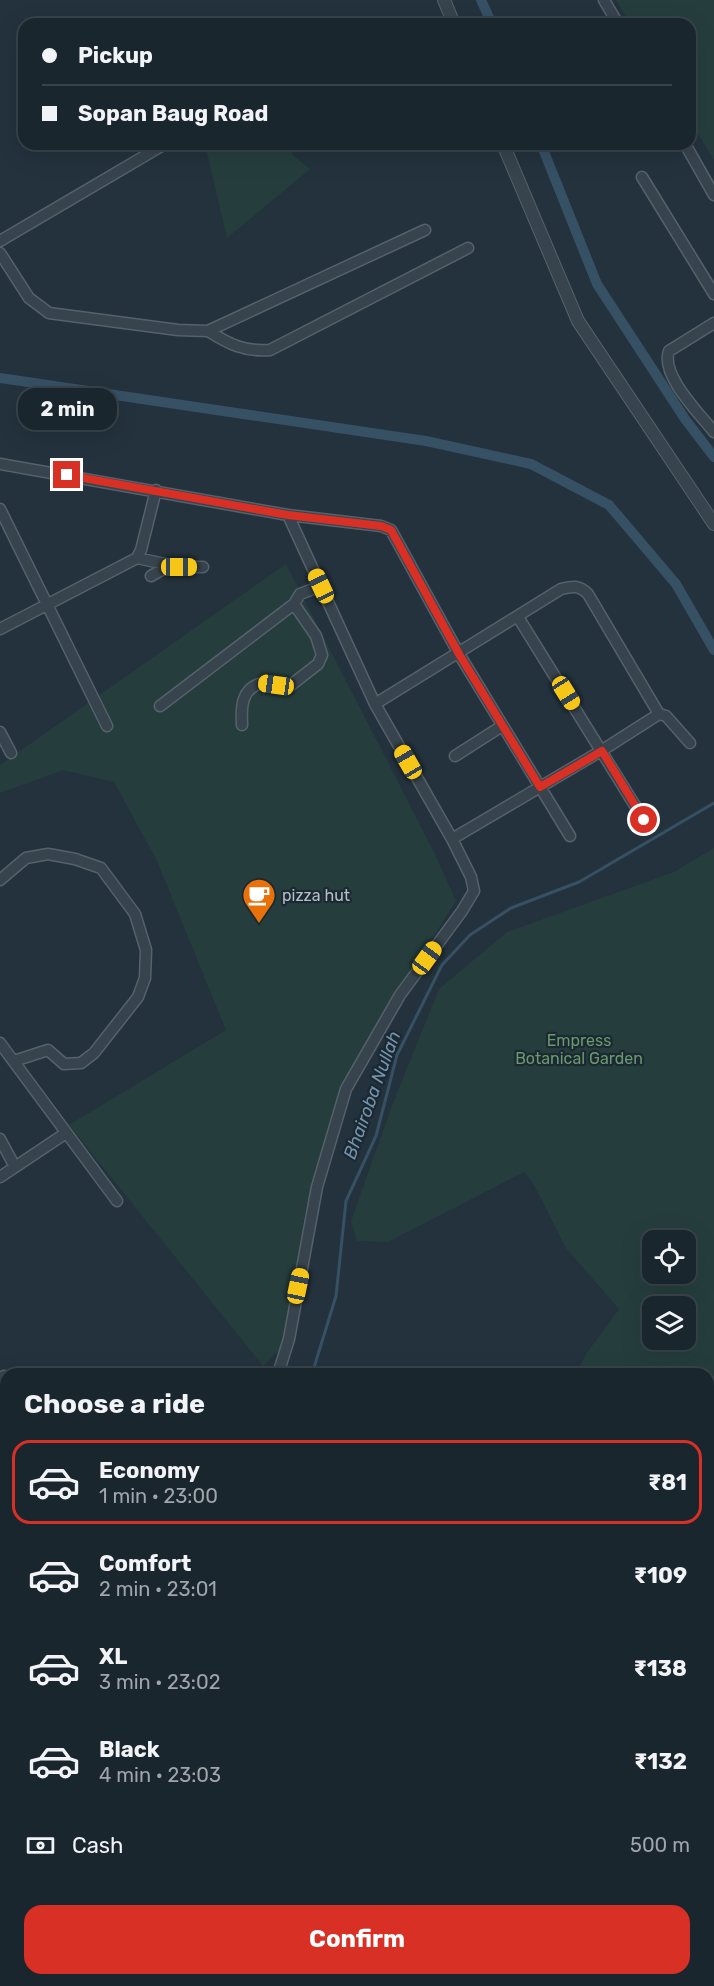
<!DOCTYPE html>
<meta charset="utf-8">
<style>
body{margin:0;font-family:Rubik,sans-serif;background:#232e36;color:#f1f3f6;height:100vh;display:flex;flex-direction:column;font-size:22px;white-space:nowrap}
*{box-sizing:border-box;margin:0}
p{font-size:20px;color:#9fa5aa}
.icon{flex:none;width:33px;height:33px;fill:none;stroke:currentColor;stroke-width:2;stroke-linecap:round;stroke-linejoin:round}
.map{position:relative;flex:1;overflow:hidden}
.sheet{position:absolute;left:0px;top:1368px;width:714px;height:618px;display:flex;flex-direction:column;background:#1a262e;border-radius:18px 18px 0 0;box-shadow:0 6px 24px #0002,0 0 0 2px #38434a}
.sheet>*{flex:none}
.top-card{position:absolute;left:18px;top:18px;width:678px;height:132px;border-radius:18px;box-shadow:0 6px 24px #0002,0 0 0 2px #38434a;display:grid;align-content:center;height:132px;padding:0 24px;background:#1a262e}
.tools{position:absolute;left:642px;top:1230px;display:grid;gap:12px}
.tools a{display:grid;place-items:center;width:54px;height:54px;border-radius:12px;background:#1a262e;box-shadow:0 6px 24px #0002,0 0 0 2px #38434a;font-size:30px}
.end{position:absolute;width:27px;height:27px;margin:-14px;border:8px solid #d93025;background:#fff;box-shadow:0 0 0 3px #fff}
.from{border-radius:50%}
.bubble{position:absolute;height:42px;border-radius:18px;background:#1a262e;box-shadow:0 6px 24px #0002,0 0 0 2px #38434a;font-size:20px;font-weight:700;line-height:42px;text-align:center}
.car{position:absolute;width:18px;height:36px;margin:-18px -9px;border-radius:8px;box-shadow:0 0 4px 2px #0007;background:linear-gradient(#f5c518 24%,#345 0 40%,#f5c518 0 76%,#345 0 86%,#f5c518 0)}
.top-card b{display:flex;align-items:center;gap:21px;height:57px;font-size:22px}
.top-card b+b{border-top:2px solid #38434a}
.top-card i{width:15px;height:15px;background:#f1f3f6}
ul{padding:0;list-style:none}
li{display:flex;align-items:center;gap:18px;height:84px;margin:0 12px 9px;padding:0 12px;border:3px solid transparent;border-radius:18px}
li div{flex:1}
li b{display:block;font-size:22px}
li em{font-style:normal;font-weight:700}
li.current{border-color:#d93025}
li>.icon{width:54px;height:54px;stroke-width:1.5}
h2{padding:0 24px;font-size:27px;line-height:72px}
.pay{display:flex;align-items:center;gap:15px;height:66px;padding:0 24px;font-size:22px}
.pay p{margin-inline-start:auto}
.button{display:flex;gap:12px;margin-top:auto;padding:12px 24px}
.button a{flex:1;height:69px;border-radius:18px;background:#d93025;color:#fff;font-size:24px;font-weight:700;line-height:69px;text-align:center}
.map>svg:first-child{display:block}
</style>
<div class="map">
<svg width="714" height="1986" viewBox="0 0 714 1986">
<rect width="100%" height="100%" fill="#23323d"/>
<path fill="#253e3d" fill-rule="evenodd" d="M 616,0 L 714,0 L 714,160 L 690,121 L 690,24 L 630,24 Z
M 205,144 L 286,144 L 293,155 L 310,169 L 227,238 Z
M 286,564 L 434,852 L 456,901 L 392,1002 L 343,1093 L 323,1164 L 306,1207 L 283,1346 L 263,1366 L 69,1125 L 226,1030 L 157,861 L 114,782 L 63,770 L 0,793 L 0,765 Z
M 714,848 L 714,1876 L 708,1887 L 708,1374 L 576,1374 L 586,1354 L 619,1309 L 566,1248 L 533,1183 L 524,1172 L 388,1242 L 357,1241 L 351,1221 L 393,1103 L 439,989 L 507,932 L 674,872 ZM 652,1240 L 686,1240 L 686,1274 L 652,1274 ZM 686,1306 L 686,1340 L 652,1340 L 652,1306 Z
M 29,1980 L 611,1980 L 615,1986 L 18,1986 Z"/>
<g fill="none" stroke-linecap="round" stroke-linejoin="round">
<path stroke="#365064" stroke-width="3" d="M 312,1374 L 336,1296 L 346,1201 L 376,1136 L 397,1055 L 442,965 L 470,935 L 511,908 L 579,882 L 714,803
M 0,1594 L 6,1591"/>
<path stroke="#365064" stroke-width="10" d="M 481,0 L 492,24
M 541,144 L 597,284 L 685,419 L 714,457
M 0,378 L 426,441 L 531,464 L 609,505 L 676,584 L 714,650"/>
<defs>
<path id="minor" d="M 604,0 L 618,24
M 685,144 L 714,195
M 642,177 L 714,294
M 0,241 L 165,144
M 0,253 L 29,298 L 49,313 L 178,330 L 208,331 L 425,230
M 714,323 L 669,351 C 660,375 700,414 714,432
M 208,331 C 229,344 244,352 270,350 L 468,248
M 0,464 L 288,515 L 381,526 L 391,530 L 459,654 L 570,836
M 0,509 L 107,726
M 137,558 L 179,567 L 203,567
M 151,576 L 170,565
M 518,617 L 644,820
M 0,629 L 137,558 L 141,550 L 156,490
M 375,704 L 561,589 C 573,586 579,585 588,594 L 659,714
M 160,706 L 294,604 L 300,594 L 321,586
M 242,725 C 241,708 241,688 262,683 C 270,682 283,685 291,685 L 318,664 L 322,655 L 316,636 L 294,604
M 0,732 L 11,753
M 455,756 L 502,726
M 452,839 L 601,751 L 659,714 L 666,716 L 690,743
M 0,880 L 26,858 L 48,854 L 75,859 L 101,868 L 135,914 L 146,950 L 145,978 L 138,997 L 94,1053 L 81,1063 L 64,1064 L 48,1050 L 14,1061
M 0,1043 L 117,1201
M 0,1139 L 15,1167
M 0,1177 L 66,1133
M 278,1374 L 289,1339 L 317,1187 L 346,1089 L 400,995 L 462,911 L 474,891 L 471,877 L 452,839 L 375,704 L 288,515
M 0,1378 L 4,1376
M 0,1961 L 6,1957"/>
<path id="tertiary" d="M 444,0 L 454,24
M 503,144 L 578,321 L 714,524
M 0,1568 L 6,1569
M 649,1980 L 653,1986"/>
<path id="secondary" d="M 708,1910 L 714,1900
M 663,1986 L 667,1980"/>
</defs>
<use href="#minor" stroke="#55616b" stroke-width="13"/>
<use href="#tertiary" stroke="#55616b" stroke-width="14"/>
<use href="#secondary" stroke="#55616b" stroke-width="16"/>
<use href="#minor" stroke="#37434d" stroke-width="10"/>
<use href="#tertiary" stroke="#37434d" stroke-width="12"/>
<use href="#secondary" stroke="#455360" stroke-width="14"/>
</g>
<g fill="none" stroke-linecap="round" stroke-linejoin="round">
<path stroke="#d93025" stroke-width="8" d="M 67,475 L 288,515 L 381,526 L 391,530 L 459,654 L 540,787 L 602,751 L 644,820"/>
</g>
<defs>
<symbol id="cafe-pin" viewBox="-11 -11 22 30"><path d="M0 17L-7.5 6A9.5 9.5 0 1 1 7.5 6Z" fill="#e8710a" stroke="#1c2832"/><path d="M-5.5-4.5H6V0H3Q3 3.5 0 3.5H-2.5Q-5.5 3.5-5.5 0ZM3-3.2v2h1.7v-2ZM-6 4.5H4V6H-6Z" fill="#fff"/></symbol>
</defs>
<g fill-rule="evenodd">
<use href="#cafe-pin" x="240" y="876" width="38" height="52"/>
</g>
<g text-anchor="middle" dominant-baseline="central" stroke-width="4.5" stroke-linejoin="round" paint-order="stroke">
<g font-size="16" fill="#b2bec8" stroke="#1c2832" text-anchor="start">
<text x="282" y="895">pizza hut</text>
</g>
<g font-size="16" fill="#699a6d" stroke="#1c2832">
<text x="579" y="1040">Empress<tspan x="579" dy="18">Botanical Garden</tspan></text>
</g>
<g font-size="18" font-style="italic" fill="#7294ac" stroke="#1c2832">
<text transform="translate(372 1095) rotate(-70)">Bhairoba Nullah</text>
</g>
</g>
</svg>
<div class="tools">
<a><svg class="icon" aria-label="locate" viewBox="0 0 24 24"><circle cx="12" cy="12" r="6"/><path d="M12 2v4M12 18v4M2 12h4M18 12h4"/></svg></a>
<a><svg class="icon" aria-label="layers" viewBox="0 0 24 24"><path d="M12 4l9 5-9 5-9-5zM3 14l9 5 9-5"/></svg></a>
</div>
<i class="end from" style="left:644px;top:820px"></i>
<i class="end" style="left:67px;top:475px"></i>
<div class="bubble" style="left:18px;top:388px;width:99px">2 min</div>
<i class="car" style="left:179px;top:567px;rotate:90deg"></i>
<i class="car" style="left:321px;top:586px;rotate:335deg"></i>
<i class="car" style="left:276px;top:685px;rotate:278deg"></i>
<i class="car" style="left:566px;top:693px;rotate:148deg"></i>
<i class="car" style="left:408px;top:762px;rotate:330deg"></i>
<i class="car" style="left:427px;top:958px;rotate:36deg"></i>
<i class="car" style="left:298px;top:1286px;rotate:12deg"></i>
<div class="top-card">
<b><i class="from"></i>Pickup</b>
<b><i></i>Sopan Baug Road</b>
</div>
<section class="sheet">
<h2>Choose a ride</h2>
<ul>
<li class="current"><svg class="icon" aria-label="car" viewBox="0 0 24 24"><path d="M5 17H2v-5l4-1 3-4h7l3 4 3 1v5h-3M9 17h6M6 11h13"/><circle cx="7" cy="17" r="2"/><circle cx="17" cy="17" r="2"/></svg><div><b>Economy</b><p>1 min · 23:00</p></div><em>₹81</em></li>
<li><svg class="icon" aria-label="car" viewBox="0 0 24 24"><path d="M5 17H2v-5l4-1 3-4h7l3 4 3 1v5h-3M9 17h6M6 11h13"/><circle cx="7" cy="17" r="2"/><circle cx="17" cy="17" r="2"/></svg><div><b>Comfort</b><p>2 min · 23:01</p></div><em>₹109</em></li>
<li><svg class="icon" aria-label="car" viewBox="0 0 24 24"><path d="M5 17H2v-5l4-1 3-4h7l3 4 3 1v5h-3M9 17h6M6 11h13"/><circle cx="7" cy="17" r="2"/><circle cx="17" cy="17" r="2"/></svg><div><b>XL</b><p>3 min · 23:02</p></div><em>₹138</em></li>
<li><svg class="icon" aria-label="car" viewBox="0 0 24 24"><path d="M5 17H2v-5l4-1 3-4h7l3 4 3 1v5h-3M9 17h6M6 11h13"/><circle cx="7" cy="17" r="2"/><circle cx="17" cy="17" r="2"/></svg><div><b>Black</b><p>4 min · 23:03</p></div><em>₹132</em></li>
</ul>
<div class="pay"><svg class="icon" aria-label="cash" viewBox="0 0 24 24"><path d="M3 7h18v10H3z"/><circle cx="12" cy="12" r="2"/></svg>Cash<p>500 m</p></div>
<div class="button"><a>Confirm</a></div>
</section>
</div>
